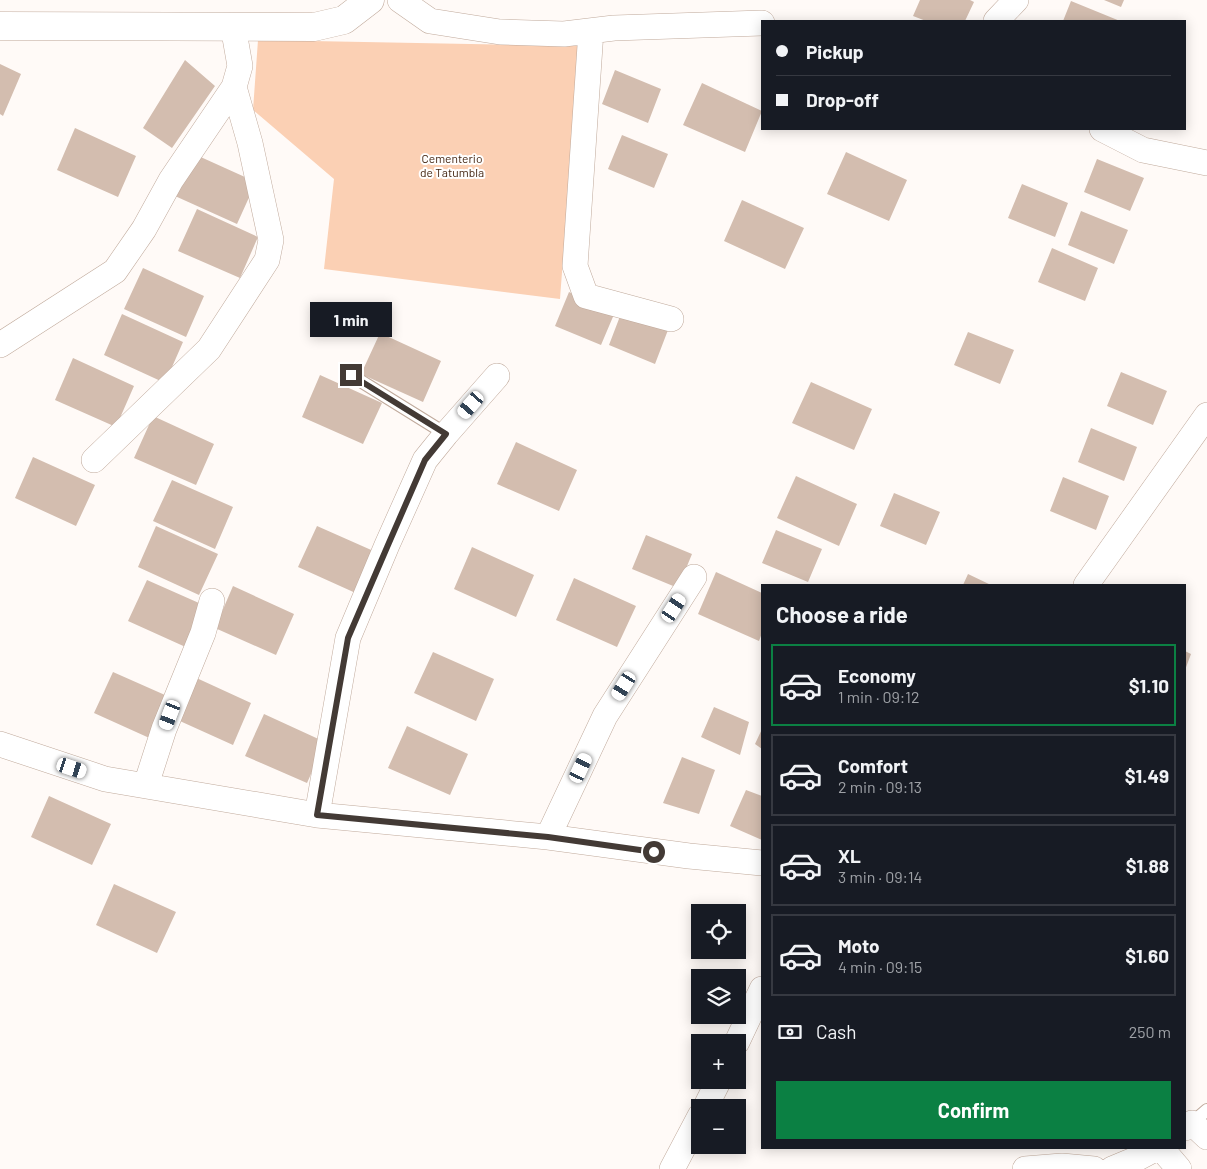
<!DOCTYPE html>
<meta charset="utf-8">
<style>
body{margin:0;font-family:Barlow,sans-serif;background:#242831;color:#f1f3f6;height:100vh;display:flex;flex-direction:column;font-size:19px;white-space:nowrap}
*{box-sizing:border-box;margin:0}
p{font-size:16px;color:#9ea1a6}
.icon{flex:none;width:28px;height:28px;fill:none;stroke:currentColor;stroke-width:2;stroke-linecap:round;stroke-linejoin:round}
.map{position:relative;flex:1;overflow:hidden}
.sheet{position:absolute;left:761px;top:584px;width:425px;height:565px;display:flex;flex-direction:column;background:#171b24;border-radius:0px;box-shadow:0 2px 12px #0003}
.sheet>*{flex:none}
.hud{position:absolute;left:761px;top:20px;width:425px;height:110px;border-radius:0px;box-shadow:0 2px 12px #0003;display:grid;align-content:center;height:110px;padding:0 15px;background:#171b24}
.fabs{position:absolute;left:691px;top:904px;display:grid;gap:10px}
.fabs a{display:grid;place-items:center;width:55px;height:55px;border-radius:0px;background:#171b24;box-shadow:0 2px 12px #0003;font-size:25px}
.end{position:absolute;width:22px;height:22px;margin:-11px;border:6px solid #433a35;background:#fff;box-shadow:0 0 0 2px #fff}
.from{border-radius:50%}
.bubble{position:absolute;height:35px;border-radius:0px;background:#171b24;box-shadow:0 2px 12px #0003;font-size:16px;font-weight:700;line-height:35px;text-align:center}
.car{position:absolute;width:15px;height:30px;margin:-15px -8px;border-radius:6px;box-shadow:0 0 4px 1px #0007;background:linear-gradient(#fff 24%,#345 0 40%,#fff 0 76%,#345 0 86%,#fff 0)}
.hud b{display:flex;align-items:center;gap:18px;height:48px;font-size:19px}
.hud b+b{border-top:1px solid #363941}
.hud i{width:12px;height:12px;background:#f1f3f6}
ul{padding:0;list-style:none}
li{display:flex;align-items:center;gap:15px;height:82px;margin:0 10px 8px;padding:0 5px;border:2px solid #363941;border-radius:0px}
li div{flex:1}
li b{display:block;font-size:19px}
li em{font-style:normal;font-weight:700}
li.active{border-color:#0b8043}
li>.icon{width:45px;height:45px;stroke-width:1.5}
h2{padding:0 15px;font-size:22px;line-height:60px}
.pay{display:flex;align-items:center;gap:12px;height:55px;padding:0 15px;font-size:19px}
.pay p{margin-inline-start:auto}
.primary-button{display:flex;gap:10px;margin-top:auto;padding:10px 15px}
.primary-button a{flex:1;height:58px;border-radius:0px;background:#0b8043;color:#fff;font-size:20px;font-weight:700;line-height:58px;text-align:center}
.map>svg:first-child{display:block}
</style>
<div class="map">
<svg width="1207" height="1169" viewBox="0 0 1207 1169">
<rect width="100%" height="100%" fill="#fffaf7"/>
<path fill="#fbd0b4" d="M 258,40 L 579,46 L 560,299 L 324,269 L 334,179 L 253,110 Z"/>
<path fill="#d3bdaf" d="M 920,0 L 970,0 L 974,2 L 965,21 L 926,21 L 913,16 Z
M 1104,0 L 1124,0 L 1121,7 Z
M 1071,1 L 1120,21 L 1063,21 Z
M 185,60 L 215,86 L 172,148 L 143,128 Z
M 0,64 L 21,74 L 3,116 L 0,114 Z
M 615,70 L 661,89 L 648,123 L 602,104 Z
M 702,83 L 762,111 L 745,152 L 683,125 Z
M 75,128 L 136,156 L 118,197 L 57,170 Z
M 622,135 L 668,154 L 654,188 L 608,169 Z
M 846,152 L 907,180 L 889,221 L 827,194 Z
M 194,154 L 256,182 L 237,224 L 175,196 Z
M 1097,159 L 1144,178 L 1130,211 L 1084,192 Z
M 1022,184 L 1068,203 L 1055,237 L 1008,218 Z
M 742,200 L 804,228 L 785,269 L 724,241 Z
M 197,209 L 258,237 L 240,278 L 178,251 Z
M 1081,211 L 1128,230 L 1114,264 L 1068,245 Z
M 1052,248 L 1098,268 L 1085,301 L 1038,282 Z
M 143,268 L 204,296 L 186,337 L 124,309 Z
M 569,292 L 615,312 L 601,345 L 555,326 Z
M 622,311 L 668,330 L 655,364 L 609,345 Z
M 122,314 L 183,342 L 165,383 L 104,355 Z
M 968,332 L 1014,350 L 1000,384 L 954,365 Z
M 380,333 L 441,361 L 423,402 L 361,374 Z
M 73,358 L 134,386 L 116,427 L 55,400 Z
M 1121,372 L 1167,391 L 1153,425 L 1107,406 Z
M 320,375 L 382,403 L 363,444 L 302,417 Z
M 811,382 L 872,409 L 854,450 L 792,423 Z
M 153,416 L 214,444 L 196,485 L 134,458 Z
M 1091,428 L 1137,447 L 1124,481 L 1078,462 Z
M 516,442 L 577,470 L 559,511 L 497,484 Z
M 33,457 L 95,485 L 76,526 L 15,498 Z
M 796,476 L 857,504 L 839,546 L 777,518 Z
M 1063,477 L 1109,496 L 1096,530 L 1050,511 Z
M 172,480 L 233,507 L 215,549 L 153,521 Z
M 894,493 L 940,512 L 926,545 L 880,526 Z
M 156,526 L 218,554 L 199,595 L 138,567 Z
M 317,526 L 378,553 L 360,595 L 298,567 Z
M 776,530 L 822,549 L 808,582 L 762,563 Z
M 646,535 L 692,554 L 678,588 L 632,569 Z
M 472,547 L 534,575 L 516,617 L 454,589 Z
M 716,572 L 762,593 L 762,633 L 759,641 L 698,614 Z
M 968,574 L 991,585 L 963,585 Z
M 574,578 L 636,606 L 617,647 L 556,620 Z
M 147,580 L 208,607 L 190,649 L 128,621 Z
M 233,586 L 294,614 L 276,655 L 215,628 Z
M 1185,651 L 1191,654 L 1185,670 Z
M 433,652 L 494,679 L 476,721 L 414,693 Z
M 113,672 L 174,699 L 156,741 L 94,713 Z
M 190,675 L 251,703 L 233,745 L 171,717 Z
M 714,707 L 749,722 L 740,755 L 701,737 Z
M 264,714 L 325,742 L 307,783 L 245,756 Z
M 407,726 L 468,754 L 450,795 L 388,768 Z
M 762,729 L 762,749 L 755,744 Z
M 682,757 L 715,770 L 699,814 L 663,803 Z
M 746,790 L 762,796 L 762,840 L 730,826 Z
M 49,796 L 111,824 L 92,865 L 31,837 Z
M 114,884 L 176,912 L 157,953 L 96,925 Z"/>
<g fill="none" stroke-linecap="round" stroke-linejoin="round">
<defs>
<path id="lane" d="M 351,375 L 446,434
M 1192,1123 L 1207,1110"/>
<path id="street" d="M 400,0 L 430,21 L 500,32 L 564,34 L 614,28 L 762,23
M 996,21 L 1016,0
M 591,31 L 575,266 L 586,296 L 671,319
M 1102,129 L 1143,150 L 1207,163
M 0,345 L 115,271 L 144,229 L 171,180 L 234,87 L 240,66 L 233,26
M 94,460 L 209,349 L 267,260 L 271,240 L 250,143 L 234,87
M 1086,585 L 1207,415
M 0,744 L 105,779 L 317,815 L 548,837 L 689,856 L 762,863
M 146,785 L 164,729 L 203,633 L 212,601
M 317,815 L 348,638 L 387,545 L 425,460 L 446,434 L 497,376
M 548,837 L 605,716 L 694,577
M 737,1042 L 762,989
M 705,1108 L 719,1080
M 1185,1128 L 1192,1123 L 1207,1137
M 1161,1148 L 1179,1169
M 672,1169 L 700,1116
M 1025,1169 L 1062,1166 L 1094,1169
M 1112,1169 L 1136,1159 L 1157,1148"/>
<path id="secondary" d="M 0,26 L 314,27 L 344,20 L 370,0"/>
</defs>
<use href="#lane" stroke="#c0aa9c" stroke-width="14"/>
<use href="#street" stroke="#c0aa9c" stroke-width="26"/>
<use href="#secondary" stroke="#c0aa9c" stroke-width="29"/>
<use href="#lane" stroke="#fff" stroke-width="12"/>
<use href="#street" stroke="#fff" stroke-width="25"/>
<use href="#secondary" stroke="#fff" stroke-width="28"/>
</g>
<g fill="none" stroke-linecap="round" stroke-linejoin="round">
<path stroke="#433a35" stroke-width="6" d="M 351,375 L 446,434 L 425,460 L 388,545 L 348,638 L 317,815 L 548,837 L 654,852"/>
</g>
<g text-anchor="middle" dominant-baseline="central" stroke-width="4" stroke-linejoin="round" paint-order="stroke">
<g font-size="12" fill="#422410" stroke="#fff">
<text x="452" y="158">Cementerio<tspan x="452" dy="14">de Tatumbla</tspan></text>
</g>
</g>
</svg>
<div class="fabs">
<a><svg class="icon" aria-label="locate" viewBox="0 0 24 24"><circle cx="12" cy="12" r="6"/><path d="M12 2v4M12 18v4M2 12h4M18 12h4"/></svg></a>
<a><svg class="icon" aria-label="layers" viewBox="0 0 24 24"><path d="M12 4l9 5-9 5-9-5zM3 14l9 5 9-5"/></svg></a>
<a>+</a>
<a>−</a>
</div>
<i class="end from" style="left:654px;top:852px"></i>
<i class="end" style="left:351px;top:375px"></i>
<div class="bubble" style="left:310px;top:302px;width:82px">1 min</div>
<i class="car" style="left:471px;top:405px;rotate:221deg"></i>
<i class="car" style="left:674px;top:608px;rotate:33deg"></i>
<i class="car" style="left:624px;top:686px;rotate:212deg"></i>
<i class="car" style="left:170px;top:715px;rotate:201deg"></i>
<i class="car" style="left:72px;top:768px;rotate:108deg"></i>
<i class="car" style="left:581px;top:768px;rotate:25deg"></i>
<div class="hud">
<b><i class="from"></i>Pickup</b>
<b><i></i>Drop-off</b>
</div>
<section class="sheet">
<h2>Choose a ride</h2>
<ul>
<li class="active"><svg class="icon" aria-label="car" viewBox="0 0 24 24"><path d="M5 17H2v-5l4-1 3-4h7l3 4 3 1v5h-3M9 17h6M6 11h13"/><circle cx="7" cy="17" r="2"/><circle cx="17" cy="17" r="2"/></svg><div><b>Economy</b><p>1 min · 09:12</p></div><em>$1.10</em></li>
<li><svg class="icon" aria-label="car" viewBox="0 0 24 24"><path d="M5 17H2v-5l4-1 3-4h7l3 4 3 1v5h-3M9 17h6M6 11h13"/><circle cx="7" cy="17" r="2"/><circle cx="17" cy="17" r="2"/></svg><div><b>Comfort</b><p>2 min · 09:13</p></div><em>$1.49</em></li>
<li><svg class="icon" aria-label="car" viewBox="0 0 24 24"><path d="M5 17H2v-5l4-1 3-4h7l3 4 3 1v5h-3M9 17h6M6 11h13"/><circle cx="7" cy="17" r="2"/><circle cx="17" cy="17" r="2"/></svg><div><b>XL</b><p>3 min · 09:14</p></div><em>$1.88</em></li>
<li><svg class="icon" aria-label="car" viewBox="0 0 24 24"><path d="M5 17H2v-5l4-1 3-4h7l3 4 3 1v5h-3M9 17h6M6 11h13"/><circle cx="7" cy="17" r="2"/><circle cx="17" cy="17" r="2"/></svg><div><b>Moto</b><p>4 min · 09:15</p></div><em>$1.60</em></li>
</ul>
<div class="pay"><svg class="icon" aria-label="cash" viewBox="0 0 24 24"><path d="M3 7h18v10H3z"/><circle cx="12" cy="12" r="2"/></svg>Cash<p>250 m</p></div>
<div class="primary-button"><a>Confirm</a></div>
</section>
</div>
